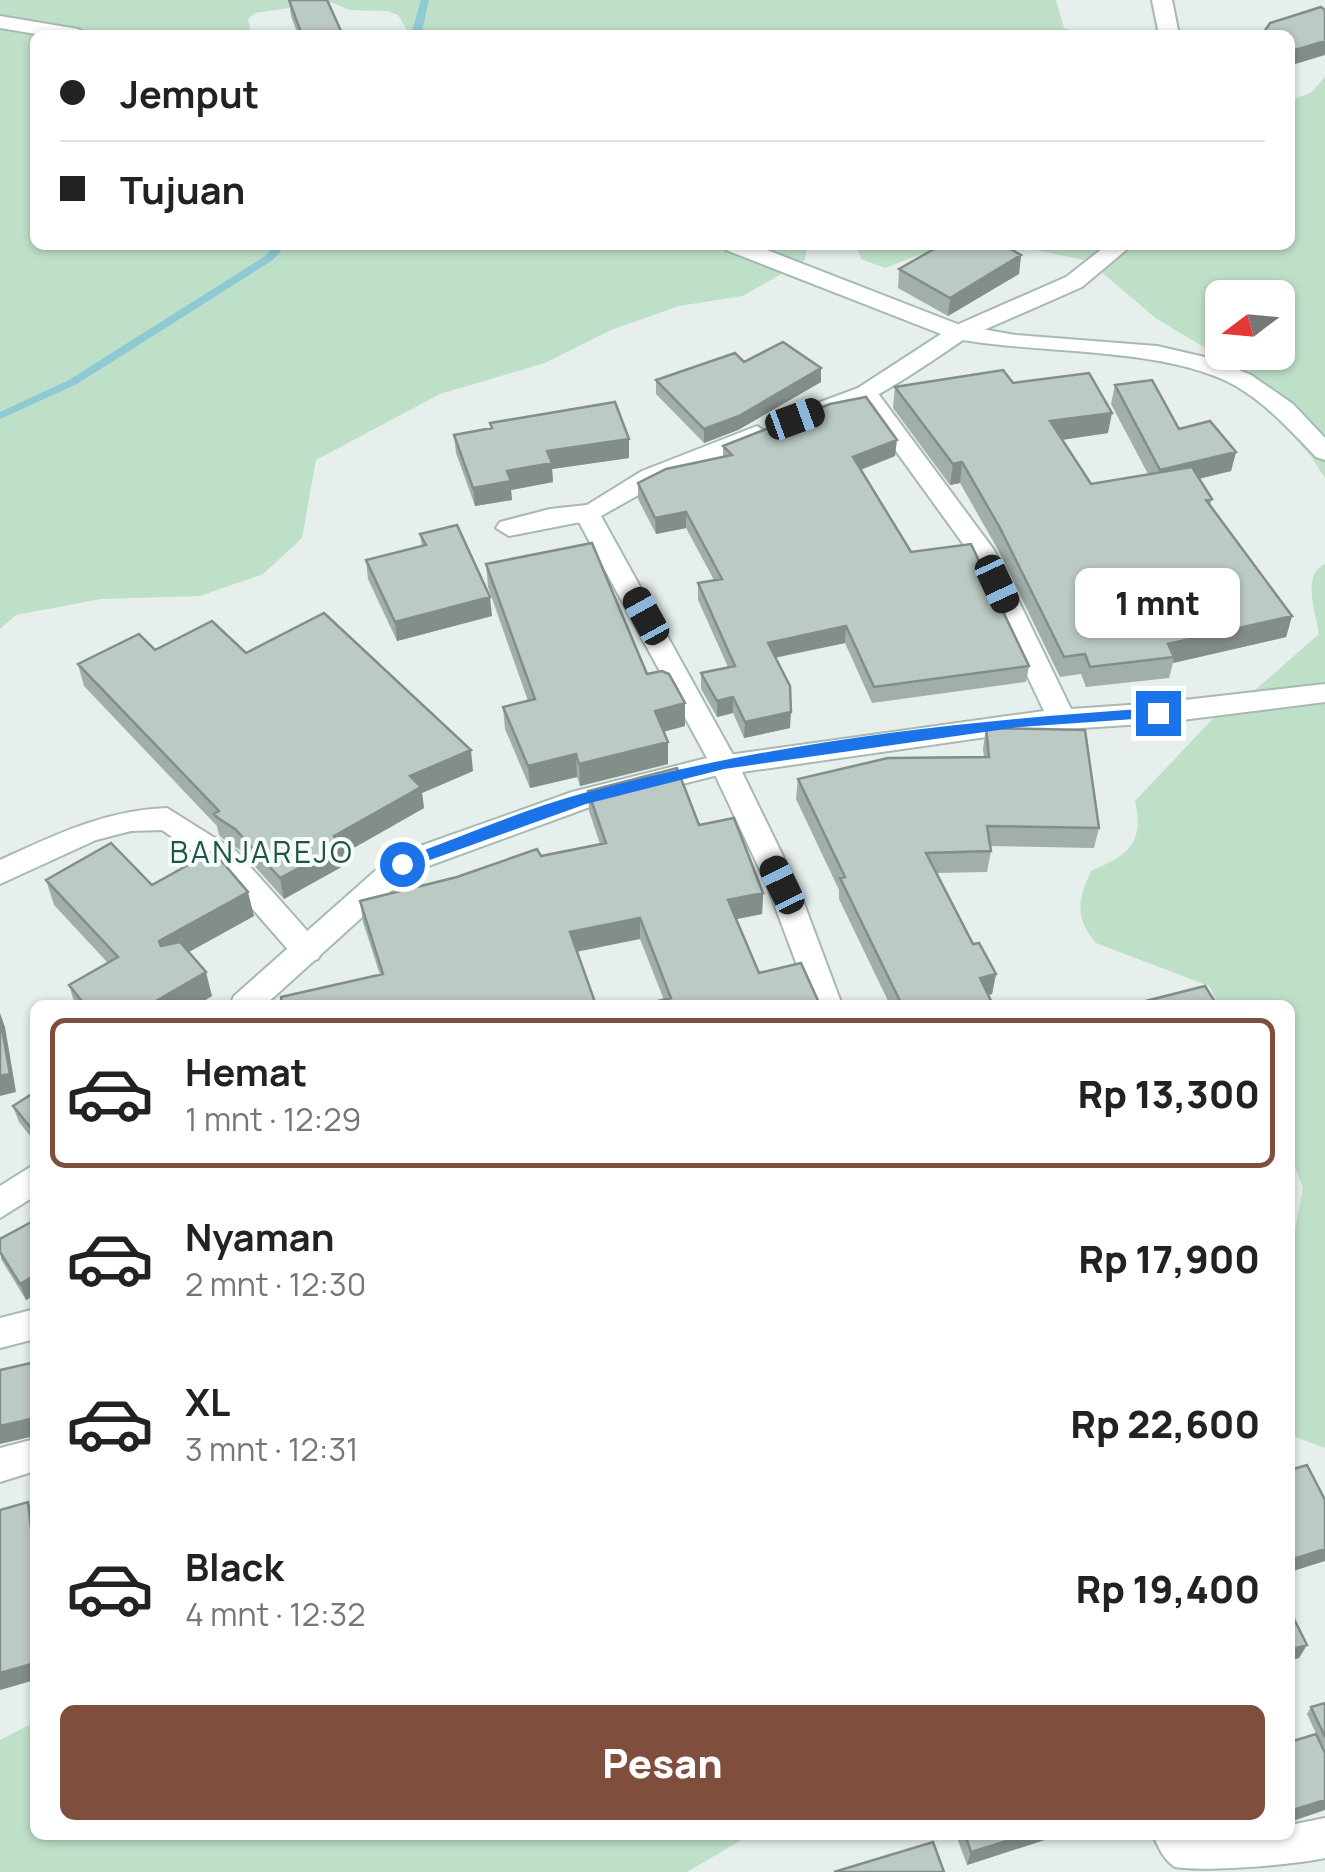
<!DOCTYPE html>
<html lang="id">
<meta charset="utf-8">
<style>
body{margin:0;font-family:Manrope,sans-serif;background:#f2f2f2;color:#222;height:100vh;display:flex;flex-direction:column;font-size:38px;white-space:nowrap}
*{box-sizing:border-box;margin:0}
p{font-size:32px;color:#767676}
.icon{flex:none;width:55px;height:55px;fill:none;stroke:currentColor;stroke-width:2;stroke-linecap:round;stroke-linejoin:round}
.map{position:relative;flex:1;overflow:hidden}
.side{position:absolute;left:30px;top:1000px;width:1265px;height:840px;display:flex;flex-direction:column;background:#fff;border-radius:15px;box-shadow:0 2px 8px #0004}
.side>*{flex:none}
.guide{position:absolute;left:30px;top:30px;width:1265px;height:220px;border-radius:15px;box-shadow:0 2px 8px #0004;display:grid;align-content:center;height:220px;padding:0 30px;background:#fff}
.needle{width:65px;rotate:254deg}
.tools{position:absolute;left:1205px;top:280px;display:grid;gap:20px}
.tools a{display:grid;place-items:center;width:90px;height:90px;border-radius:15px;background:#fff;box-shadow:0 2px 8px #0004;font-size:50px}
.end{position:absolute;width:45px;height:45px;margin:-22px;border:12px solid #1a73e8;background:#fff;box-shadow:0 0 0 5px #fff}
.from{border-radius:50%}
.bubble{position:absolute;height:70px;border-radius:15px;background:#fff;box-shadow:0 2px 8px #0004;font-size:32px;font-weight:800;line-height:70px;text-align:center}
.car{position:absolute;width:30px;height:60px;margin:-30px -15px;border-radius:12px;box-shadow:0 0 8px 2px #0007;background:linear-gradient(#222 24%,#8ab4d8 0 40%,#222 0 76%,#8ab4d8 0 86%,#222 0)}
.guide b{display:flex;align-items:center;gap:35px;height:95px;font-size:38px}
.guide b+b{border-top:2px solid #e0e0e0}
.guide i{width:25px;height:25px;background:#222}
ul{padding:18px 0 0;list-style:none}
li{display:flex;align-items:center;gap:30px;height:150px;margin:0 20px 15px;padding:0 10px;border:5px solid transparent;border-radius:15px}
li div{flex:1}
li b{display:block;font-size:38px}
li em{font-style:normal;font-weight:800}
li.selected{border-color:#804e3d}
li>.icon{width:90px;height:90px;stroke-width:1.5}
.primary-button{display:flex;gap:20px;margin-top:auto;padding:20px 30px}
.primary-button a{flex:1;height:115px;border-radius:15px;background:#804e3d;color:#fff;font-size:40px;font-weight:800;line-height:115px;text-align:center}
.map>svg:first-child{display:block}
</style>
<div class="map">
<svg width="1325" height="1872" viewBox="0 0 1325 1872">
<rect width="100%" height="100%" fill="#e6efeb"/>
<path fill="#bfe0c8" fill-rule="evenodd" d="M 0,0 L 1056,0 L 1064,28 L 1088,35 L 410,35 L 398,15 L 388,11 L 350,10 L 330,2 L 255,13 L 248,19 L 251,35 L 35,35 L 35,245 L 807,245 L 805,260 L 743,296 L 679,306 L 611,330 L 545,363 L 440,394 L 316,460 L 302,538 L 263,574 L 200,596 L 101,599 L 16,615 L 0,629 Z
M 1325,77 L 1325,478 L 1310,455 L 1222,358 L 1157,319 L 1088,261 L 1012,245 L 1290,245 L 1290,101 L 1312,92 ZM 1222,298 L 1278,298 L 1278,352 L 1222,352 Z
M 856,245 L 946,245 L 885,268 L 861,259 Z
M 1325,564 L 1325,1448 L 1290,1435 L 1290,1231 L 1295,1229 L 1303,1188 L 1290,1153 L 1290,1005 L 1219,1005 L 1209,986 L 1096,943 C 1074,917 1078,900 1091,871 C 1127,856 1145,844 1135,801 L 1220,711 L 1236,707 L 1319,634 C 1316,613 1301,574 1325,564 Z
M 35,1722 L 35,1835 L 750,1835 L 687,1872 L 0,1872 L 0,1740 Z"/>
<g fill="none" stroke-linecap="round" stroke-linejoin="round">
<path fill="#8ec9d4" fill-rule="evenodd" d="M 421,0 L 429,0 L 421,35 L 411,35 Z
M 275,245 L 286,245 L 273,260 L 77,384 L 0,419 L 0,412 L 69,380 L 265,256 Z"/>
<defs>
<path id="street" d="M 1152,0 L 1172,0 L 1179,35 L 1159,35 Z
M 1107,245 L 1132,245 L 1082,287 L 968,337 L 960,339 L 948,332 L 952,327 L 1066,277 Z
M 866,386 L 874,388 L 994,550 L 1071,709 L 1158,703 L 1325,684 L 1325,702 L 1158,723 L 1021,732 L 742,772 L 797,885 L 842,1005 L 812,1005 L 767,885 L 710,764 L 714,757 L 1044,711 L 969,552 L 854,393 Z
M 587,505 L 596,507 L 600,513 L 596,519 L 509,536 L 496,528 L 500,522 L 550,509 Z
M 167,808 L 237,852 L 318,943 L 322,951 L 318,959 L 307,963 L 296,959 L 217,868 L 162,830 L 131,831 L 96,840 L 0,884 L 0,860 C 55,835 105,810 167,808 Z
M 35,1309 L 35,1339 L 0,1348 L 0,1318 Z
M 35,1439 L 35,1471 L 0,1482 L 0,1448 Z
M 1325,1818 L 1325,1858 C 1293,1865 1203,1872 1175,1867 C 1164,1860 1158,1847 1153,1835 L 1199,1835 L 1218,1840 L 1241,1835 L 1290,1835 L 1290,1825 Z"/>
<path id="secondary" d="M 0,16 L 78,29 L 88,35 L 42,35 L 0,28 Z
M 723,245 L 754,245 L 960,325 L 1015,335 L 1157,346 L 1209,358 L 1251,375 L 1293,404 L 1325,438 L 1325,460 L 1316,457 C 1291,431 1268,405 1236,386 C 1168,347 1043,354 963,340 C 930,362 835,431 796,421 L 793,416 L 796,411 L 858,388 L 941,334 L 726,250 Z
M 757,426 L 769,434 L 766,439 L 660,483 L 601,516 L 738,764 L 734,771 L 587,808 L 412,872 L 265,1005 L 230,1005 L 234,996 L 392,856 L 572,792 L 707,758 L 574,513 L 642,471 Z
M 35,1164 L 35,1196 L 0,1218 L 0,1186 Z"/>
</defs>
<use href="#street" stroke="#a8b8b2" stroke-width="4"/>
<use href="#secondary" stroke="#a4bbb3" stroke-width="4"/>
<use href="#street" fill="#fff" fill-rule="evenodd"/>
<use href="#secondary" fill="#fff" fill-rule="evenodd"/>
</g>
<path fill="#a1aea9" d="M 289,0 L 341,35 L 298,35 L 291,16 Z
M 1021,255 L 1019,274 L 948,316 L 898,288 L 899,269 Z
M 744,362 L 821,368 L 821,382 L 738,430 L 704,443 L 656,394 L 656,380 Z
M 1013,383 L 1108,433 L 1062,440 L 1091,484 L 1148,474 L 1111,404 L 1115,385 L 1179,429 L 1236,452 L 1231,471 L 1199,479 L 1212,499 L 1210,505 L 1292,616 L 1286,637 L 1173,663 L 1169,678 L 1086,687 L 1081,674 L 1060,677 L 997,548 L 960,483 L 950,485 L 893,408 L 895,387 Z
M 490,423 L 629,458 L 552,469 L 553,482 L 511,490 L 512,500 L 475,506 L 456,453 L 454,435 L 491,428 Z
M 723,446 L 895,456 L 861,470 L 911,552 L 1029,666 L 1026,682 L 872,703 L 845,643 L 775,658 L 790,728 L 744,738 L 733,713 L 717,717 L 701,689 L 701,673 L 728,667 L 698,600 L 698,583 L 714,580 L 686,528 L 656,534 L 638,499 L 638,483 L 723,457 Z
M 420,534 L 492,616 L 397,641 L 368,579 L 366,560 L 422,546 Z
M 486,564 L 647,674 L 685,726 L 663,732 L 668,764 L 580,786 L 577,777 L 530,788 L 505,729 L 503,707 L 528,701 L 488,587 Z
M 155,650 L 246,653 L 473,771 L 422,793 L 424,808 L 343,854 L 345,865 L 284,899 L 240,850 L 223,839 L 219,835 L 217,826 L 84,686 L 78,664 Z
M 986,728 L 1099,828 L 1094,848 L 990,846 L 991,851 L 987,872 L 936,873 L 973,944 L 996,974 L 992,994 L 989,995 L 993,1005 L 890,1005 L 839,899 L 839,890 L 796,799 L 798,779 L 984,757 L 983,749 Z
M 588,791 L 699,825 L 763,893 L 762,914 L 736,919 L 759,973 L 664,1000 L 640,939 L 380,975 L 363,922 L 360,901 L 541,856 L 600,844 L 589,811 Z
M 46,880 L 152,885 L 254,916 L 189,952 L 212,996 L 197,1005 L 75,1005 L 69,985 L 108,963 L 54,905 Z
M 35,1092 L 35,1142 L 19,1122 L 13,1106 Z
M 35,1220 L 35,1295 L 26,1300 L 1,1259 L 0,1239 Z
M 1325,1703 L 1325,1753 L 1307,1714 L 1311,1707 Z
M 956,1835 L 1060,1835 L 967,1865 Z"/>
<path fill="#838d89" d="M 1325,41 L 1325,55 L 1292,65 L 1290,67 L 1290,58 L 1295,50 Z
M 1021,255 L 1019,274 L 948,316 L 950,298 Z
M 821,368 L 821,382 L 738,430 L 704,443 L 704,429 Z
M 1112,413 L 1108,433 L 1047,442 L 1050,421 Z
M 629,439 L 629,458 L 552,469 L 553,482 L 511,490 L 512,500 L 475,506 L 473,488 L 547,451 Z
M 897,440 L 895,456 L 852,473 L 853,457 Z
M 1236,452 L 1231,471 L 1156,489 L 1160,470 Z
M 962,462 L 960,483 L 950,485 L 953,464 Z
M 686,512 L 686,528 L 656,534 L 655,518 Z
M 490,597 L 492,616 L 397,641 L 395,622 Z
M 1292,616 L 1286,637 L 1173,663 L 1174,657 L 1168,644 Z
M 846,626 L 845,643 L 767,659 L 768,643 Z
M 733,697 L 733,713 L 717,717 L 717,701 Z
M 685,703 L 685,726 L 655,734 L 655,711 Z
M 791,712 L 790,728 L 744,738 L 745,722 Z
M 668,742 L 668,764 L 580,786 L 579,764 Z
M 471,750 L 473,771 L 422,793 L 424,808 L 343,854 L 345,865 L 284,899 L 280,878 L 410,776 Z
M 576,754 L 577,777 L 530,788 L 528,766 Z
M 248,892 L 254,916 L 165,965 L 159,941 Z
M 763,893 L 762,914 L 727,921 L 728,900 Z
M 640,918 L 640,939 L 571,953 L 570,932 Z
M 206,972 L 212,996 L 197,1005 L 149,1005 Z
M 996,974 L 992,994 L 977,998 L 980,978 Z
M 0,1013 L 5,1027 L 16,1092 L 0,1096 Z
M 35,1275 L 35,1295 L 26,1300 L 20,1284 Z
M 35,1418 L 35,1436 L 0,1444 L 0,1426 Z
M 28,1502 L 35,1517 L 35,1562 Z
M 1325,1549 L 1325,1561 L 1290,1572 L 1290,1560 Z
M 1307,1645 L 1299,1658 L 1290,1661 L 1290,1650 Z
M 35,1663 L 35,1680 L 0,1690 L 0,1673 Z
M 1325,1800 L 1325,1810 L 1290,1822 L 1290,1811 Z
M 1026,1835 L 1060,1835 L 967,1865 L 971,1852 Z"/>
<path fill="#bbcac4" stroke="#838d89" stroke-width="2.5" d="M 289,0 L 327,0 L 341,31 L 317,35 L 302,35 Z
M 1321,7 L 1325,10 L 1325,41 L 1295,50 L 1290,58 L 1290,35 L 1262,35 L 1270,23 Z
M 941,245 L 1003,245 L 1021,255 L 950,298 L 899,269 Z
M 783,342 L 821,368 L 739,416 L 704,429 L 656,380 L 735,353 L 744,362 Z
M 1003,370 L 1013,383 L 1089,373 L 1112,413 L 1050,421 L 1091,484 L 1192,467 L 1212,499 L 1206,500 L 1292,616 L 1168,644 L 1174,657 L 1090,667 L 1085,654 L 1064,657 L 1000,528 L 962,462 L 953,464 L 895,387 Z
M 1152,380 L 1179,429 L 1210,421 L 1236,452 L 1160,470 L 1115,385 Z
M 866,397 L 897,440 L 853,457 L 911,552 L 971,544 L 1029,666 L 874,687 L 846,626 L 768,643 L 790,686 L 791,712 L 745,722 L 733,697 L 717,701 L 701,673 L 735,666 L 698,583 L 722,579 L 686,512 L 655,518 L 638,483 L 666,469 L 732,455 L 723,446 L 830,404 Z
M 615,402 L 629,439 L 547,451 L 552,463 L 507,471 L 511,481 L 473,488 L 454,435 L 492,428 L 490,423 Z
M 457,525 L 490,597 L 395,622 L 366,560 L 426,545 L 420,534 Z
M 592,543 L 647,674 L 662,671 L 669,674 L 685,703 L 655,711 L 668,742 L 579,764 L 576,754 L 528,766 L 503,707 L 535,699 L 486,564 Z
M 324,613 L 471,750 L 410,776 L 421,787 L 334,836 L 342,845 L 280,878 L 235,829 L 218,818 L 214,814 L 219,811 L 78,664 L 139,634 L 155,650 L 212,621 L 246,653 Z
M 986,728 L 1085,730 L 1099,828 L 987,826 L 991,851 L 926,853 L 973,944 L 979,943 L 996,974 L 980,978 L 993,1005 L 902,1005 L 840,878 L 845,877 L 798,779 L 888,758 L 989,757 Z
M 677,768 L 699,825 L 734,818 L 763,893 L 728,900 L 759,973 L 801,963 L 820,1005 L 641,1005 L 671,998 L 640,918 L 570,932 L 596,1005 L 282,1005 L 281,997 L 383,974 L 360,901 L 457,877 L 537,849 L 541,856 L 606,843 L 588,791 Z
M 111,843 L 152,885 L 213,851 L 248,892 L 159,941 L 161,946 L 180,942 L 206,972 L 149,1005 L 85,1005 L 69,985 L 118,957 L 46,880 Z
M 1205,986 L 1217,1005 L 1130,1005 Z
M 0,1018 L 10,1074 L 0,1076 Z
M 35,1092 L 35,1133 L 13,1106 Z
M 35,1220 L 35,1275 L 20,1284 L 0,1252 L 0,1239 Z
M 35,1362 L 35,1418 L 0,1426 L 0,1370 Z
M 1307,1465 L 1325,1500 L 1325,1549 L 1290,1560 L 1290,1470 Z
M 28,1502 L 35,1562 L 35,1663 L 0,1673 L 0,1510 Z
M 1290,1611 L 1307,1645 L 1290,1650 Z
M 1325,1703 L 1325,1737 L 1311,1707 Z
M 1316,1734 L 1325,1753 L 1325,1800 L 1290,1811 L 1290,1742 Z
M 965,1835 L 1026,1835 L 971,1852 Z
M 933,1842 L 944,1872 L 834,1872 Z"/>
<path fill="#1a73e8" d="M 1158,708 L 1165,713 L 1163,717 L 1020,727 L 724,769 L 586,804 L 402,870 L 395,864 L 397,860 C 459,838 521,810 584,793 C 771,742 965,720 1158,708 Z"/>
<g text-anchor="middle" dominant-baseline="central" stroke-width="8" stroke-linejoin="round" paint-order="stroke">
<g font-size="30" letter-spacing="2.5" fill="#1f5548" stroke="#f7fbf9">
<text x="262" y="851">BANJAREJO</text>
</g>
</g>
</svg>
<div class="tools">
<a><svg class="needle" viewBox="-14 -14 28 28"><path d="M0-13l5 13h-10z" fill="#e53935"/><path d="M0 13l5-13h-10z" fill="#767676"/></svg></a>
</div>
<i class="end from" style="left:402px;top:864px"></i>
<i class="end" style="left:1158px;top:713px"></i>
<div class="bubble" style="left:1075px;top:568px;width:165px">1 mnt</div>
<i class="car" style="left:795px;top:419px;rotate:70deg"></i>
<i class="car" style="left:997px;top:584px;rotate:155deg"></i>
<i class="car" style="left:646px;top:616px;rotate:331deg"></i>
<i class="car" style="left:782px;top:885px;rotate:334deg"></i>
<div class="guide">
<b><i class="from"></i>Jemput</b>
<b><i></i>Tujuan</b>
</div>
<section class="side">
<ul>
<li class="selected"><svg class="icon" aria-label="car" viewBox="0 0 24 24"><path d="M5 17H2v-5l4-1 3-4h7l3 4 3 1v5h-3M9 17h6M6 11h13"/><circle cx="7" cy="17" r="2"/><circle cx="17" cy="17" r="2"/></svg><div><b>Hemat</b><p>1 mnt · 12:29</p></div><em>Rp 13,300</em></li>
<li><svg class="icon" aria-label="car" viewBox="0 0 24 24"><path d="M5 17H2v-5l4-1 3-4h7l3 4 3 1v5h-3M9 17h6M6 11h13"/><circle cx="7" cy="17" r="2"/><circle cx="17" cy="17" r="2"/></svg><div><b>Nyaman</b><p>2 mnt · 12:30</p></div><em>Rp 17,900</em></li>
<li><svg class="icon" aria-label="car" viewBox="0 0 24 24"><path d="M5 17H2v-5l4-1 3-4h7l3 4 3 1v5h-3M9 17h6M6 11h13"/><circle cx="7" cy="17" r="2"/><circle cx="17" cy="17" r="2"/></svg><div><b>XL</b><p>3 mnt · 12:31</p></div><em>Rp 22,600</em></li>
<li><svg class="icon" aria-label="car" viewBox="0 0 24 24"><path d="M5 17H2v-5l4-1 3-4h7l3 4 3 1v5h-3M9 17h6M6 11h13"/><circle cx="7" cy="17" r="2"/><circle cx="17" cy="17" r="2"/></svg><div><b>Black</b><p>4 mnt · 12:32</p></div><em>Rp 19,400</em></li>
</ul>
<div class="primary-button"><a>Pesan</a></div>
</section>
</div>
